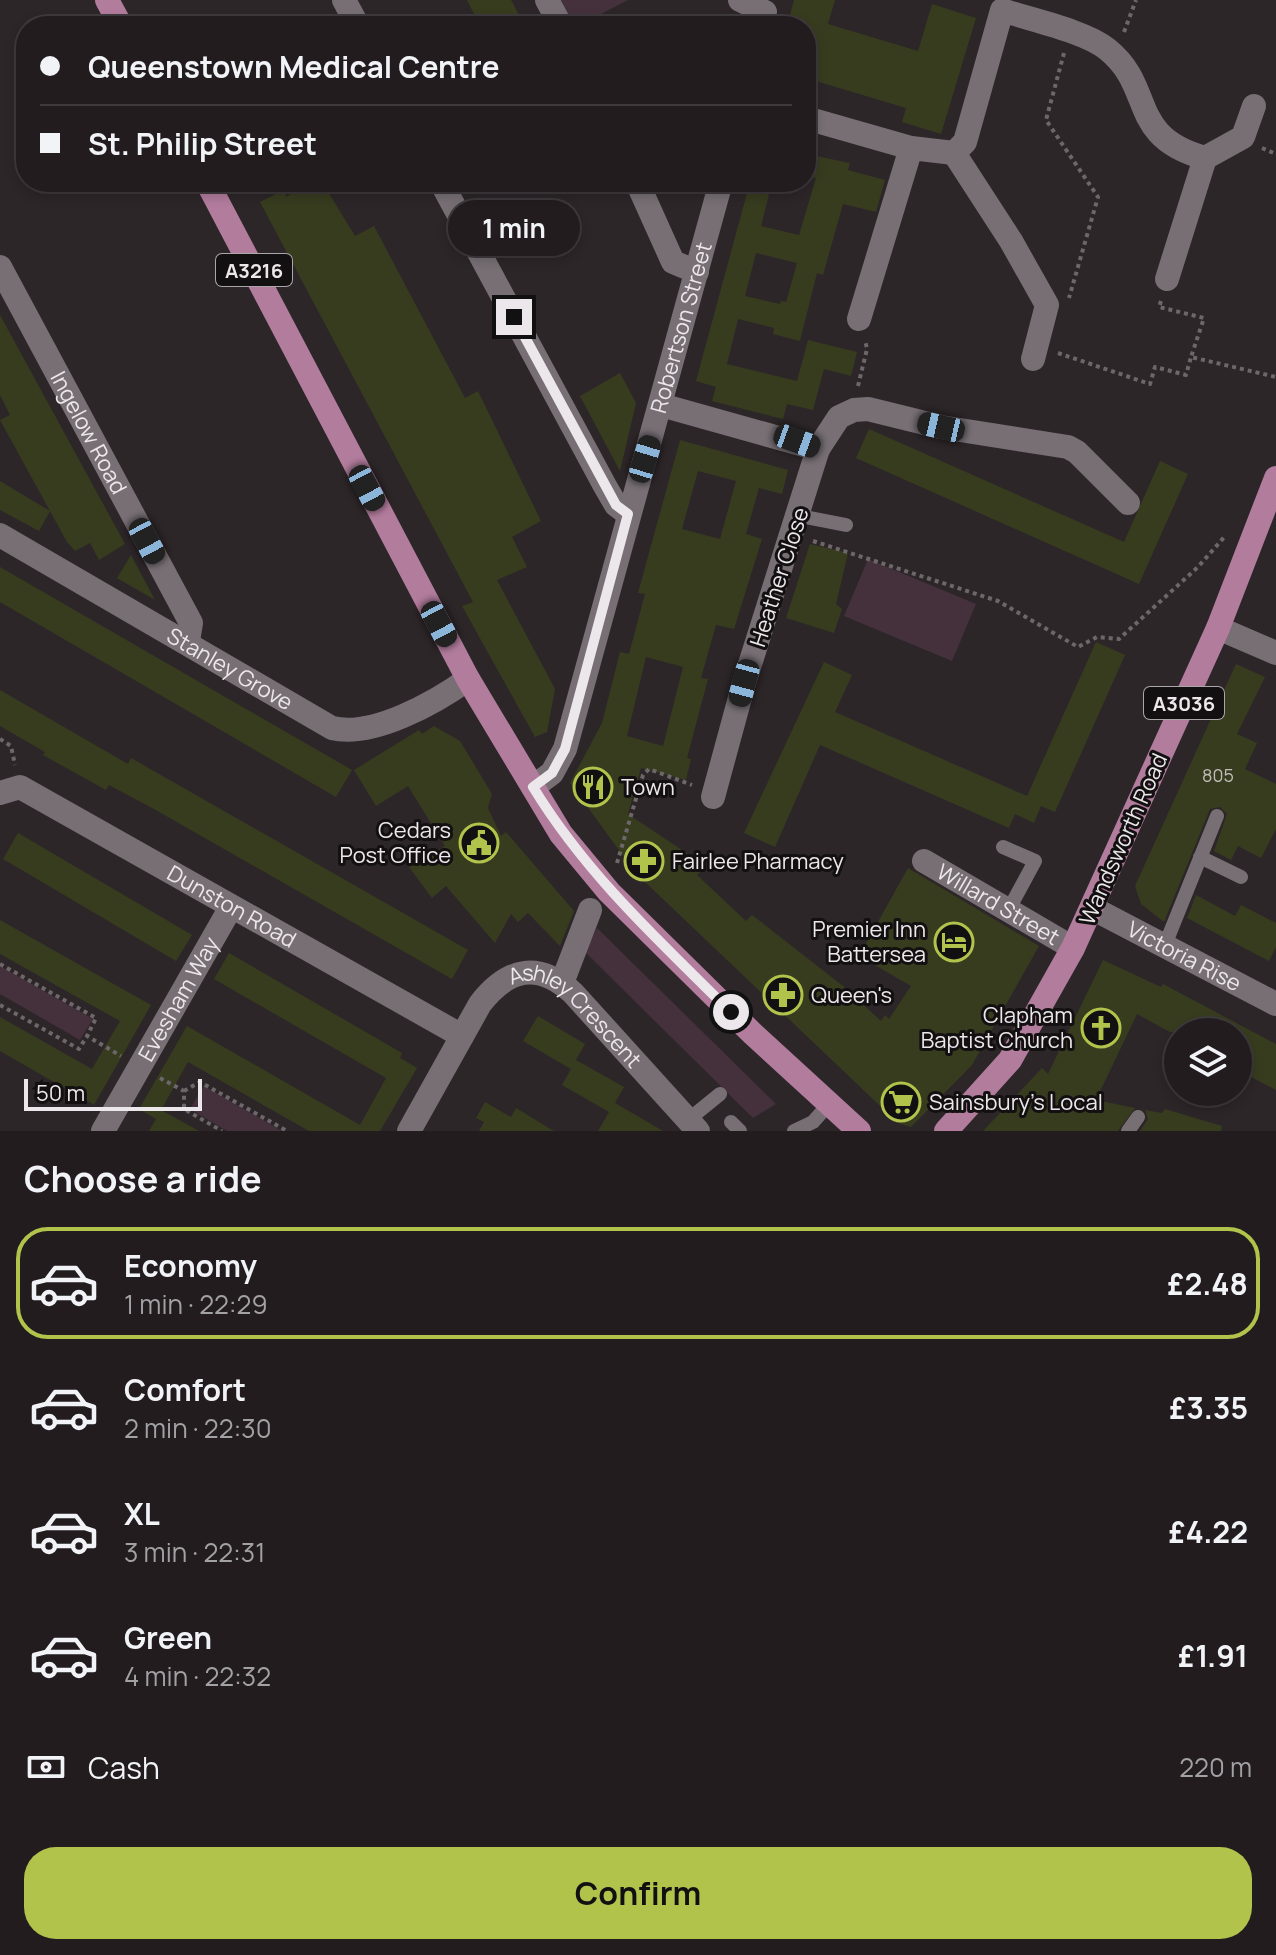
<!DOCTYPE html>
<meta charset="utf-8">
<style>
body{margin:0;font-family:Manrope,sans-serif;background:#2e292c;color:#f1f3f6;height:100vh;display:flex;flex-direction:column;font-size:30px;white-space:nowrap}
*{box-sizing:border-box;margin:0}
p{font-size:26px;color:#a2a1a4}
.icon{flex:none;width:44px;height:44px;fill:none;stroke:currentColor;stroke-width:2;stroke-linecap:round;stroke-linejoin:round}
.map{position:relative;height:1131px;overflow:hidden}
.panel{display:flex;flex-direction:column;background:#221c1f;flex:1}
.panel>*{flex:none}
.hud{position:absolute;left:16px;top:16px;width:800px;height:176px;border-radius:32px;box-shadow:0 4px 12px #0003,0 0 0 2px #3f3a3d;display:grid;align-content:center;height:176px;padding:0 24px;background:#221c1f}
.buttons{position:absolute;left:1164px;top:1018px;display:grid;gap:16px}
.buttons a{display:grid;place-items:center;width:88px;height:88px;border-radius:50%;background:#221c1f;box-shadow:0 4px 12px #0003,0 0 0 2px #3f3a3d;font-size:40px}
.scale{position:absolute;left:24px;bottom:20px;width:178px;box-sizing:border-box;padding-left:8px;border:4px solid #ece7ea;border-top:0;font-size:22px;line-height:28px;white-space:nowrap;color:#ece7ea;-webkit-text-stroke:6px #131011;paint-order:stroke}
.end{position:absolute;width:36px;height:36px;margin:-18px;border:10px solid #ece7ea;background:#111;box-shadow:0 0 0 4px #111}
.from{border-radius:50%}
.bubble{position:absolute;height:56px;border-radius:28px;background:#221c1f;box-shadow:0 4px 12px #0003,0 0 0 2px #3f3a3d;font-size:26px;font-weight:700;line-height:56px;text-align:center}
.car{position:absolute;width:24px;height:48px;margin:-24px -12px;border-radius:10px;box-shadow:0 0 6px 2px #0007;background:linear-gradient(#222 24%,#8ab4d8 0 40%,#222 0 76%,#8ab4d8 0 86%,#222 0)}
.hud b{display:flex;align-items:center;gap:28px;height:76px;font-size:30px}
.hud b+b{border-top:2px solid #3f3a3d}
.hud i{width:20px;height:20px;background:#f1f3f6}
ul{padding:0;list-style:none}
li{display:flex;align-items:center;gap:24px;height:112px;margin:0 16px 12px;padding:0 8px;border:4px solid transparent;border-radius:32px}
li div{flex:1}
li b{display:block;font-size:30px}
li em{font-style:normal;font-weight:700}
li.current{border-color:#b2c34c}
li>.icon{width:72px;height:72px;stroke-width:1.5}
h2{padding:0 24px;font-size:36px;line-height:96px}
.pay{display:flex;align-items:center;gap:20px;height:88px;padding:0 24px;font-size:30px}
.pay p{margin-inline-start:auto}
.action{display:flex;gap:16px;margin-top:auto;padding:16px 24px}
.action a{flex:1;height:92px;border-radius:32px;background:#b2c34c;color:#111;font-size:32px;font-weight:700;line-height:92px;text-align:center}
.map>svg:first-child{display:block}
</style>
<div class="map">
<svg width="1276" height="1131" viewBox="0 0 1276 1131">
<rect width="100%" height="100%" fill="#2d2629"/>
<path fill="#44313c" d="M 559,0 L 628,0 L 578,26 L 573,26 Z
M 868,559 L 976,604 L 952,661 L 844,616 Z
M 597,928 L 776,1104 L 753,1118 L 584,951 Z
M 0,966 L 93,1019 L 80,1040 L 0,994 Z
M 204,1086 L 282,1131 L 227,1131 L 190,1109 Z"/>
<path fill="#373c1f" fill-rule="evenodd" d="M 467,0 L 511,0 L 525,26 L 480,26 Z
M 794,0 L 835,0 L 828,24 L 918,51 L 932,4 L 976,18 L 941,134 L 902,122 L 906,108 L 806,78 L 806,26 L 787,26 Z
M 806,154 L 850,163 L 848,170 L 885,180 L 876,212 L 843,204 L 823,275 L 817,273 L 800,341 L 773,334 L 774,328 L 738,319 L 727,364 L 797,381 L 808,340 L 857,352 L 851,376 L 824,369 L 813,410 L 787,404 L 783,419 L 712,401 L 716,387 L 696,381 L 750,182 L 772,182 L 761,226 L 799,235 L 816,178 L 806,176 ZM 756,253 L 797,263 L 786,302 L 781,301 L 780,304 L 745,296 Z
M 311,182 L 322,182 L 355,236 L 374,226 L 465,398 L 478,391 L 541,521 L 512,537 L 527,567 L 497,580 L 555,689 L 547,732 L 535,737 L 462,606 L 473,602 L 260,202 L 285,189 L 286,197 Z
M 0,315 L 125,544 L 99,560 L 90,543 L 75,551 L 67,542 L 0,420 L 10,415 L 0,395 Z
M 620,373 L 636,403 L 620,471 L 580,396 Z
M 869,429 L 1124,542 L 1160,461 L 1188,474 L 1139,584 L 856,458 Z
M 680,440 L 788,470 L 782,494 L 759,488 L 746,534 L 762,539 L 734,629 L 716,625 L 701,678 L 708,679 L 687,758 L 691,759 L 686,780 L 641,768 L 628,814 L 706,866 L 697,875 L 746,921 L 752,915 L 843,986 L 881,1021 L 885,1015 L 889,1019 L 911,986 L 859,956 L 908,868 L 1039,946 L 972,1065 L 911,1127 L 898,1123 L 623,861 L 624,857 L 570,783 L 602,723 L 620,652 L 629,654 L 645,594 L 638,593 ZM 698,471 L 736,481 L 720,539 L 682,529 ZM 646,657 L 683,667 L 663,746 L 627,736 Z
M 0,481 L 50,511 L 39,531 L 0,510 Z
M 810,544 L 848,553 L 836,604 L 842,609 L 834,633 L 786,618 Z
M 131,555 L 155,600 L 117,578 Z
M 0,567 L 352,770 L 336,797 L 0,602 Z
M 1096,642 L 1125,655 L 1055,812 L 1041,806 L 1034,823 L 1015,814 L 1009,828 L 820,745 L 775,847 L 744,833 L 824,662 L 852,675 L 835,712 L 1027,796 Z
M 1236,664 L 1265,677 L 1237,734 L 1257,743 L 1245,769 L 1276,784 L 1276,829 L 1261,858 L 1238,846 L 1231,860 L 1214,851 L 1227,814 L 1220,807 L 1210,809 L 1164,922 L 1141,904 L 1135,886 Z
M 0,690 L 128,764 L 131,758 L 468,950 L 452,979 L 154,809 L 109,785 L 106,790 L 43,755 L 45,752 L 0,726 Z
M 434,726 L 460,741 L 492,794 L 488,808 L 501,836 L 506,832 L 574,911 L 560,946 L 528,913 L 518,922 L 511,914 L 495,943 L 446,886 L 432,898 L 409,867 L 445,846 L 408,786 L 376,806 L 354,770 L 419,730 L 422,734 Z
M 18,833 L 192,935 L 176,961 L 3,859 Z
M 1196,895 L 1235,916 L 1241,905 L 1276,923 L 1276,947 L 1269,961 L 1187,918 Z
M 0,920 L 151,1005 L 94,1105 L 0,1051 L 0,1017 L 92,1069 L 120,1021 L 0,954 Z
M 229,953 L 402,1053 L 400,1058 L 417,1068 L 380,1131 L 309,1131 L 188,1062 L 161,1110 L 199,1131 L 149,1131 L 156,1119 L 139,1109 L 187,1026 L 360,1125 L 386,1078 L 214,979 Z
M 1103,960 L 1161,987 L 1163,984 L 1276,1044 L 1276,1090 L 1238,1070 L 1238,1032 L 1170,1032 L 1137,1014 L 1096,1100 L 1135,1108 L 1118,1131 L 983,1131 L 1042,1068 L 1048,1074 Z
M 538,1016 L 585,1044 L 571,1069 L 523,1041 Z
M 576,1060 L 624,1087 L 615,1103 L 663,1131 L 598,1131 L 609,1112 L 562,1085 Z
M 485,1102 L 511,1117 L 516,1108 L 554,1131 L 479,1131 L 484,1122 L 476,1118 Z
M 1165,1109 L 1222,1126 L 1221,1131 L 1140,1131 L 1148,1119 L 1145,1110 L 1162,1113 Z"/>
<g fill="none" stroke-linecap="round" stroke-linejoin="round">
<path stroke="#6d676a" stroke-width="4" stroke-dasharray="4 4" stroke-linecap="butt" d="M 1124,32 L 1136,0
M 1064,53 L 1046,120 L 1098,197 L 1069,298
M 1262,148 L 1276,154
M 1161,301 L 1159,307 L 1204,318 L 1191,357 L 1276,377
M 1058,353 L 1150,384 L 1155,367 L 1186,375 L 1191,357
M 858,386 L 867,349 L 865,340
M 813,541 L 998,601 L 1078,647 L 1097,637 L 1119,639 L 1198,567 L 1226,535
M 0,739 L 11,746 L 15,765
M 617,863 L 643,775 L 649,769 L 692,785
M 0,964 L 96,1018 L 87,1036
M 0,1005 L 79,1049 L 87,1036 L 121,1056
M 160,1078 L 184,1091 L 184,1109 L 222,1131
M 184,1091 L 200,1082 L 287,1131"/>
<path stroke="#776f74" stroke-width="14" d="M 800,516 L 846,525
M 1003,847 L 1035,861 L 1009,909
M 1200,857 L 1241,877
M 1165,945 L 1217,816
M 688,1120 L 720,1094
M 731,1122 L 740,1131
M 794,1131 L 813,1122 L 829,1104
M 1128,1131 L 1138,1117"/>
<g stroke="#776f74" stroke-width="24">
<path d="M 344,0 L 358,26"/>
<path d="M 547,0 L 561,26"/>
<path d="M 740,0 L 765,12"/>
<path d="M 806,118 L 911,148 L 954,153 L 965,142 L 1002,10 C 1031,20 1085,31 1107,49 C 1156,88 1126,136 1205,158 L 1167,279"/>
<path d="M 954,153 L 1011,241 L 1047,305 L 1033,359"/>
<path d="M 1205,158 L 1243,137 L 1254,106"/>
<path d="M 441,182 L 605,486 L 616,505 L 628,514"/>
<path d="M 637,182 L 673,262 L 697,272"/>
<path id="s1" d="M 0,267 L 191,623 L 188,641"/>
<path d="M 859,319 L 911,148"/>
<path d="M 661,405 L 818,449 L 744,683 L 713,797"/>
<path d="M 818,449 L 839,417 L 854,410 L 868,409 L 941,427 L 1068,447 L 1077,452 L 1128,503"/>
<path id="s2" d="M 0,535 L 332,728 C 372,738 435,703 468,679"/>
<path d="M 1218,628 L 1276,653"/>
<path id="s3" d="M 533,787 L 552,773 L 565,749 L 721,182"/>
<path id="s4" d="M 0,793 L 20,787 L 462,1036"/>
<path id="s5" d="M 924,861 L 1073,948"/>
<path id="s6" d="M 1092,908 L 1276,1004"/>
<path d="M 562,983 L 590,910"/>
<path id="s7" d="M 103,1131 L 231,907"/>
<path id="s8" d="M 409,1131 L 480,1004 C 508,968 538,961 573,993 L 698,1131"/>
</g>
<path stroke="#b27c9d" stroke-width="24" d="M 107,0 L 121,26
M 207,182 L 468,679 L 561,834 L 609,892 L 753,1034 L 859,1131
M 946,1131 L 1010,1060 L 1073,948 L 1218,628 L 1276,478"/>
</g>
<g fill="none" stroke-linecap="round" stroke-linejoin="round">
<path stroke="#ece7ea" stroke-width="10" d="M 514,317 L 616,505 L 628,514 L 565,749 L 552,773 L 533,787 C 586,874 659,941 731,1012"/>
</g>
<defs>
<symbol id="restaurant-ring" viewBox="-11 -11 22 22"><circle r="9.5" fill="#131011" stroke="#b2c34c" stroke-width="1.5"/><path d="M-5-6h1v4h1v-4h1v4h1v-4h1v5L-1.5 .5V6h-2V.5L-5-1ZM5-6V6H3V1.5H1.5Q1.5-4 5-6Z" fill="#b2c34c"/></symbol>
<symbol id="civic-ring" viewBox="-11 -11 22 22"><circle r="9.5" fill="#131011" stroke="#b2c34c" stroke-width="1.5"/><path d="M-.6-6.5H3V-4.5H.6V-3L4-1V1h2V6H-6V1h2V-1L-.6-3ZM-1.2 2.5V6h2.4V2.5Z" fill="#b2c34c"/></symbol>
<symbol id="pharmacy-ring" viewBox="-11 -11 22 22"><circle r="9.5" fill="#131011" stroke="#b2c34c" stroke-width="1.5"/><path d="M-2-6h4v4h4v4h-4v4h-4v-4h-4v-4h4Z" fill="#b2c34c"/></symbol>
<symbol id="hotel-ring" viewBox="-11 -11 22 22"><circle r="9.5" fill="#131011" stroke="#b2c34c" stroke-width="1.5"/><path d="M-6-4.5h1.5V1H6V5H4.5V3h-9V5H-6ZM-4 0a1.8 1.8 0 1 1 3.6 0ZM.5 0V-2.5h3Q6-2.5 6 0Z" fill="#b2c34c"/></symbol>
<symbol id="church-ring" viewBox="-11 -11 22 22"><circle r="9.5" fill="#131011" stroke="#b2c34c" stroke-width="1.5"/><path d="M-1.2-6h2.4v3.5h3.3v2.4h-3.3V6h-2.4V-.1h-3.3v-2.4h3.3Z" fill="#b2c34c"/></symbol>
<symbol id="supermarket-ring" viewBox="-11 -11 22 22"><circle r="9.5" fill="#131011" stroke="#b2c34c" stroke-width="1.5"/><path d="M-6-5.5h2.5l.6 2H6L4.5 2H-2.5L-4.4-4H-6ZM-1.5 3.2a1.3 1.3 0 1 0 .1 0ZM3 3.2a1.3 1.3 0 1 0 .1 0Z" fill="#b2c34c"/></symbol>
</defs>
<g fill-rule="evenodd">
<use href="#restaurant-ring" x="571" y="765" width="44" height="44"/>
<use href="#civic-ring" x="457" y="821" width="44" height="44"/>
<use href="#pharmacy-ring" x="622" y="839" width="44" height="44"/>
<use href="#hotel-ring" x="932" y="920" width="44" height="44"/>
<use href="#pharmacy-ring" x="761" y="973" width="44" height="44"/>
<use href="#church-ring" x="1079" y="1006" width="44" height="44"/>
<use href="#supermarket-ring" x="879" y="1080" width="44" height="44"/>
</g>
<g text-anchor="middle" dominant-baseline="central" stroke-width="6" stroke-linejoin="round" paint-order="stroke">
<g font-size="18" fill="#bfbcb7">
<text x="1218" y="775">805</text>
</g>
<g fill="#131011" stroke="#aba6a9" stroke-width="2">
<rect x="216" y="254" width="76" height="32" rx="6"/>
<rect x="1144" y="687" width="80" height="32" rx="6"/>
</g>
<g font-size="20" font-weight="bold" fill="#ece7ea">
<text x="254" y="270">A3216</text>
<text x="1184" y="703">A3036</text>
</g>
<g font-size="22" fill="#ece7ea" stroke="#131011">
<text stroke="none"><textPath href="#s3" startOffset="488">Robertson Street</textPath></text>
<text stroke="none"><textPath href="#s1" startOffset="188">Ingelow Road</textPath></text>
<text transform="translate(779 577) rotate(-72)">Heather Close</text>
<text stroke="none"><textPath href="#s2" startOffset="266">Stanley Grove</textPath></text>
<text transform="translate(1123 839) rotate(-66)">Wandsworth Road</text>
<text stroke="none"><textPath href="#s5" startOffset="86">Willard Street</textPath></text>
<text stroke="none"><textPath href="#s4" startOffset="264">Dunston Road</textPath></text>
<text stroke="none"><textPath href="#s6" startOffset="104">Victoria Rise</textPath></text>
<text stroke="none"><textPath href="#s7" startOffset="152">Evesham Way</textPath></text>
<text stroke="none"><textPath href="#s8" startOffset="268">Ashley Crescent</textPath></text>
</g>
<g font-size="22" fill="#ece7ea" stroke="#131011" text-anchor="start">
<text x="621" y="787">Town</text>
<text x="451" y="830" text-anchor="end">Cedars<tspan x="451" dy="25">Post Office</tspan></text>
<text x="672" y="861">Fairlee Pharmacy</text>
<text x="926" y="929" text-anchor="end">Premier Inn<tspan x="926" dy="25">Battersea</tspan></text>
<text x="811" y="995">Queen's</text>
<text x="1073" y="1015" text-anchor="end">Clapham<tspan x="1073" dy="25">Baptist Church</tspan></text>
<text x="929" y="1102">Sainsbury's Local</text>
</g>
</g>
</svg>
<div class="buttons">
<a><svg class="icon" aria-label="layers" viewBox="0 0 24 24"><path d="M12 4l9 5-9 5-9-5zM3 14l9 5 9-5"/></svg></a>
</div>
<div class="scale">50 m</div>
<i class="end from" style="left:731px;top:1012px"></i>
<i class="end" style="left:514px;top:317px"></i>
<div class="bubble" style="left:448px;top:200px;width:132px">1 min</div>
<i class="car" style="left:941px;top:427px;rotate:283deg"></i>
<i class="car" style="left:797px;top:441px;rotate:110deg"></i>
<i class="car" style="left:645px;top:459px;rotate:17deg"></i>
<i class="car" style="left:367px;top:488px;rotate:152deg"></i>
<i class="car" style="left:147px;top:541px;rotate:152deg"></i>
<i class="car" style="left:439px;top:624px;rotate:152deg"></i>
<i class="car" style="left:744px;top:683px;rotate:195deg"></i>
<div class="hud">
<b><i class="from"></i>Queenstown Medical Centre</b>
<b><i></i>St. Philip Street</b>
</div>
</div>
<section class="panel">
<h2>Choose a ride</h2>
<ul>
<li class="current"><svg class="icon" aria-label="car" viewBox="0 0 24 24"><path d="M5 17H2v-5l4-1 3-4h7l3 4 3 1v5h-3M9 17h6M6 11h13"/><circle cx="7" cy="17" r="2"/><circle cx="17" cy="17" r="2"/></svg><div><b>Economy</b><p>1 min · 22:29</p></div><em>£2.48</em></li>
<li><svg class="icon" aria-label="car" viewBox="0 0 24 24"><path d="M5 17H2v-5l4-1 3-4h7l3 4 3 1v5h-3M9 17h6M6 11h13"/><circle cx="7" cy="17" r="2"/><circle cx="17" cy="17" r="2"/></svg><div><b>Comfort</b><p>2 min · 22:30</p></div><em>£3.35</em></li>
<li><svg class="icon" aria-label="car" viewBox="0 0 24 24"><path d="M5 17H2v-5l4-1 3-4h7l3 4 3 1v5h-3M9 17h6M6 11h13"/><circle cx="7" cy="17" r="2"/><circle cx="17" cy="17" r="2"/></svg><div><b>XL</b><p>3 min · 22:31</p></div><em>£4.22</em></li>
<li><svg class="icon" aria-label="car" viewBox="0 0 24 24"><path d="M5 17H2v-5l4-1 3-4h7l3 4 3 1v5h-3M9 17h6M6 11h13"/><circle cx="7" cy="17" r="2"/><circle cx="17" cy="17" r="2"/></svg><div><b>Green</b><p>4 min · 22:32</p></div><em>£1.91</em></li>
</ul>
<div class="pay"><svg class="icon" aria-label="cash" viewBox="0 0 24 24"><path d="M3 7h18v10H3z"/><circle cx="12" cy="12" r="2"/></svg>Cash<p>220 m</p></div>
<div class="action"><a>Confirm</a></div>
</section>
